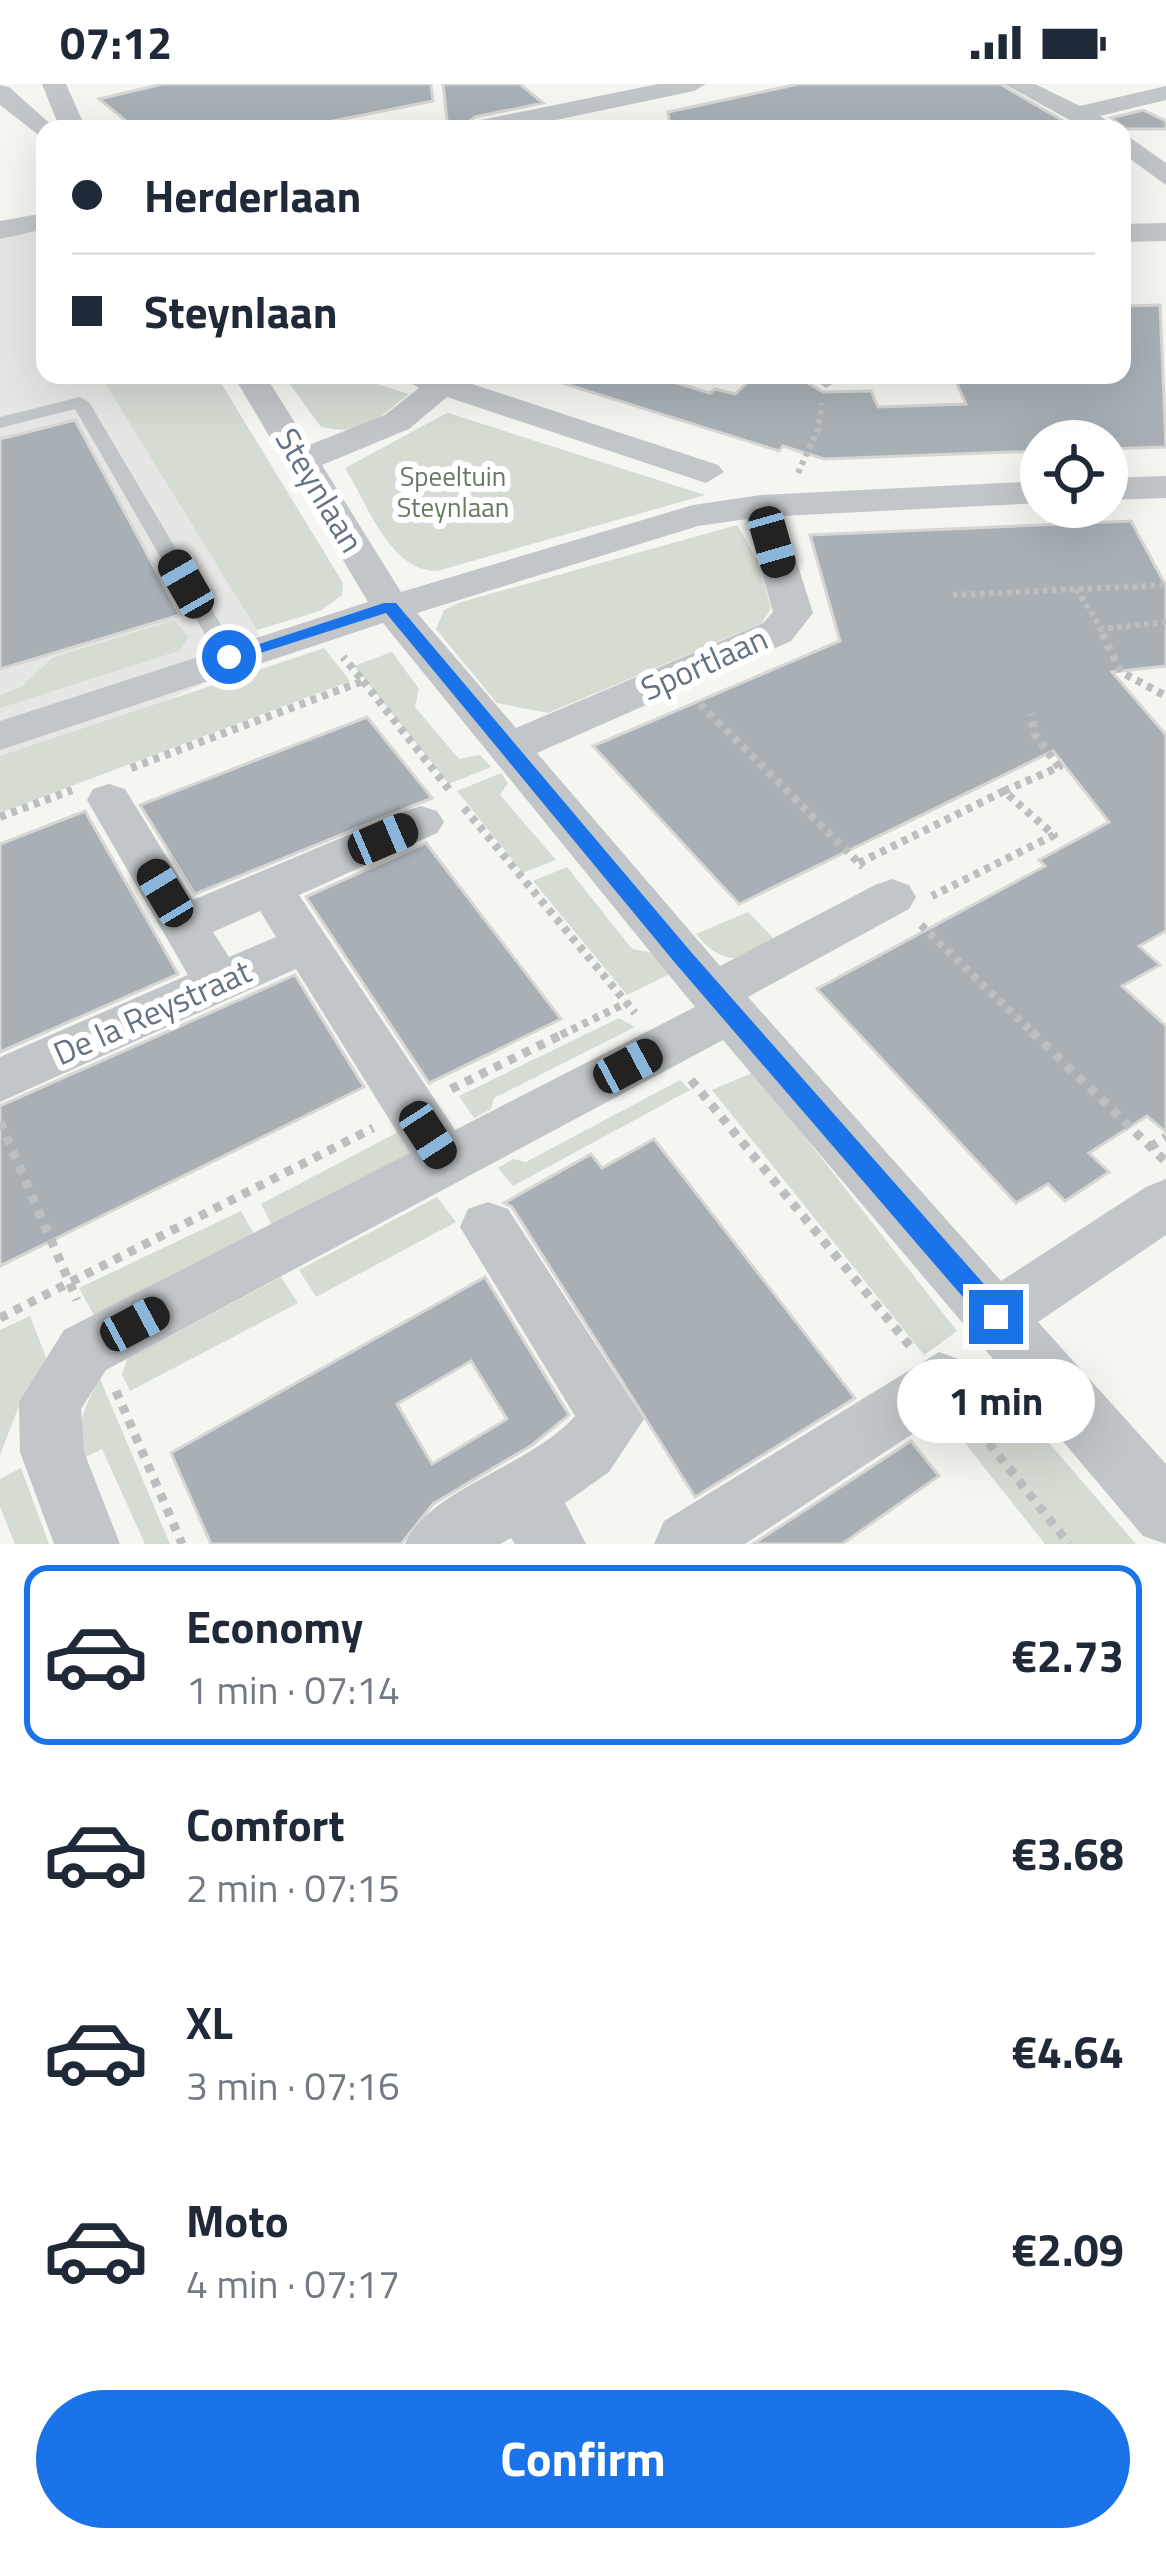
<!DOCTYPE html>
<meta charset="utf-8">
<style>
body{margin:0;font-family:"Titillium Web",sans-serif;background:#f2f2f3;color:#1f2937;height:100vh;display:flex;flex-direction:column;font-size:45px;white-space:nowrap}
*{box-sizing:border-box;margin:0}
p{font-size:39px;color:#747a83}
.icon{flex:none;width:66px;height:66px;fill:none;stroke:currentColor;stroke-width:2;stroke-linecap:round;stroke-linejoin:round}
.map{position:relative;height:1460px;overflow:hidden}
.panel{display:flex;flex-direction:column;background:#fff;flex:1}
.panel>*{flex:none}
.top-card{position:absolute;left:36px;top:36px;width:1095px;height:264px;border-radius:24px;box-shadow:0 12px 48px #0002;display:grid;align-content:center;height:264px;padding:0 36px;background:#fff}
.fabs{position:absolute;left:1020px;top:336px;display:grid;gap:24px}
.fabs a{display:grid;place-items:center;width:108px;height:108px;border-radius:50%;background:#fff;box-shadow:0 12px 48px #0002;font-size:60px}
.end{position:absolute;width:54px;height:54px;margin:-27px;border:15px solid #1a73e8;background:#fff;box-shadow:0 0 0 6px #fff}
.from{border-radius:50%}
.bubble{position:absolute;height:84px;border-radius:42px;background:#fff;box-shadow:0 12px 48px #0002;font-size:39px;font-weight:700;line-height:84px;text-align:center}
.car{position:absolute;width:36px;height:72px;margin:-36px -18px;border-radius:15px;box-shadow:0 0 9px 3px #0007;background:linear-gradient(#222 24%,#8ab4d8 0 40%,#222 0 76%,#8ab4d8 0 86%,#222 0)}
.top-card b{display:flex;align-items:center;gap:42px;height:114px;font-size:45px}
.top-card b+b{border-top:3px solid #e0e1e3}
.top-card i{width:30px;height:30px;background:#1f2937}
ul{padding:21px 0 0;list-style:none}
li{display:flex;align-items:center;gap:36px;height:180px;margin:0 24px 18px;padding:0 12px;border:6px solid transparent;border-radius:24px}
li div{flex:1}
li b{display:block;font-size:45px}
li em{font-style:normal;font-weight:700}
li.current{border-color:#1a73e8}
li>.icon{width:108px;height:108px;stroke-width:1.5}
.button{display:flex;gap:24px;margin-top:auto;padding:24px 36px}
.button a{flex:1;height:138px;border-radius:72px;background:#1a73e8;color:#fff;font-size:48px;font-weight:700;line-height:138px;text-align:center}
.status{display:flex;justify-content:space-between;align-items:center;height:84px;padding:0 60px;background:#fff;direction:ltr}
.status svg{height:33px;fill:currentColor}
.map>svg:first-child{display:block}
</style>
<div class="status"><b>07:12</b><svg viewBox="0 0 49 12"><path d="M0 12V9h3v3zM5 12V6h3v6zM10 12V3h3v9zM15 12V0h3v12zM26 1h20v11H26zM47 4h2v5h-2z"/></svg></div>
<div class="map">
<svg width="1166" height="1460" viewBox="0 0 1166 1460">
<rect width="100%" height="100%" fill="#f5f5f1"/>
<path fill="#e6e7e5" d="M 26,132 L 45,167 L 45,291 L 114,291 L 270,570 L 0,691 L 0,138 Z"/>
<path fill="#d5dcd2" d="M 100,291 L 216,291 L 343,499 L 342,511 L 320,527 L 257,546 Z
M 283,291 L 349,291 L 409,310 C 376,335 365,353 321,343 Z
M 447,329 L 448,329 L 705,411 L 437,487 C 390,488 367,419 345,384 Z
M 737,441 L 759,479 L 771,524 L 762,539 L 548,629 L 497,619 L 436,545 L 444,526 L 461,518 Z
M 174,536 L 189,553 L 179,567 L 0,624 L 0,611 L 21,603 L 52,574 Z
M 324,564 L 350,597 L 0,729 L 0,672 Z
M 392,568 L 419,605 L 415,623 L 459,675 L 480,671 L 491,683 L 449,700 L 354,582 Z
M 501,689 L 508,699 L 500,711 L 556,776 L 523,789 L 457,707 Z
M 567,783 L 632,865 L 655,869 L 670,890 L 627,911 L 533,797 Z
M 748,828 L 780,861 C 747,878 722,883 696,850 Z
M 619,934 L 635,943 L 494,1014 L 491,1025 L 474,1034 L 459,1012 Z
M 754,988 L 957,1247 L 924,1271 L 712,1006 Z
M 680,996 L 690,1006 L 513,1102 L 498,1084 L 513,1075 L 526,1078 Z
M 402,1046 L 419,1069 L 274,1145 L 261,1120 Z
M 437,1113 L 456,1138 L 316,1213 L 299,1186 Z
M 241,1127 L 256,1154 L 96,1235 L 79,1204 Z
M 281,1193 L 298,1219 L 130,1307 L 122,1291 L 127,1275 Z
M 30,1232 L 49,1281 L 22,1314 L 0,1371 L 0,1246 Z
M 988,1288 L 1136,1460 L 1045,1460 L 937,1324 Z
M 100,1295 L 170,1460 L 145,1460 L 102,1365 L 84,1374 C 72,1347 86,1319 100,1295 Z
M 21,1384 L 49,1460 L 15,1460 L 0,1423 L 0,1395 Z"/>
<path fill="#a8b0b6" stroke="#d6d6d4" stroke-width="3" fill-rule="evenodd" d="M 163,0 L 431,0 L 433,17 L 293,45 L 136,45 L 99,15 Z
M 443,0 L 520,0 L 543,19 L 475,33 L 459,45 L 448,45 Z
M 799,0 L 1000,0 L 1077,45 L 670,45 L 668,28 Z
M 1143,26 L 1166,37 L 1166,45 L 1126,45 L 1111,34 Z
M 1160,221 L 1166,363 L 1107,365 L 1107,357 L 1041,357 L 1041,367 L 824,375 L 783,362 L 779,367 L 562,299 L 564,291 L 651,291 L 710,309 L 715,305 L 735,310 L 756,291 L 794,291 L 823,308 L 871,307 L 878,323 L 966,320 L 953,291 L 1122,291 L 1122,222 Z
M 75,336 L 180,531 L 0,585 L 0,355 Z
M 1131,437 L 1166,502 L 1166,582 L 1112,588 L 1166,651 L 1166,847 L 1139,862 L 1160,881 L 1122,902 L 1166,942 L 1166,1048 L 1147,1032 L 1089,1069 L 1109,1088 L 1065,1117 L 1048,1100 L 1016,1119 L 817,905 L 1045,782 L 1039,776 L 1109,738 L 1053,667 L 739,820 L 593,662 L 840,557 L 810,451 Z
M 367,633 L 432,714 L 195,810 L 140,721 Z
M 85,727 L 178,890 L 0,968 L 0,760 Z
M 426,759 L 561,935 L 429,999 L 306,813 Z
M 295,891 L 364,1003 L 0,1182 L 0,1022 Z
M 654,1055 L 855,1314 L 695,1413 L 512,1123 L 504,1119 L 591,1070 L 602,1084 Z
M 485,1193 L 569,1331 L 532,1361 L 433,1420 L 401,1460 L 211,1460 L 171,1369 ZM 471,1277 L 507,1335 L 432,1380 L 397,1320 Z
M 911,1357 L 939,1392 L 842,1460 L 753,1460 Z"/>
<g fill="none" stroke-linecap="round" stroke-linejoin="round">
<path stroke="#bcbec0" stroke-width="6" stroke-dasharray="4.5 4.5" stroke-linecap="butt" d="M 798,389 L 818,345 L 822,319
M 1076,505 L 1102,545 L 1166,538
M 953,511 L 1166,501
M 1100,543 L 1102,553"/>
<path stroke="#bcbec0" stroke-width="8" stroke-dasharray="6 6" stroke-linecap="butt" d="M 1102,550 L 1121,588 L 1166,612
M 363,597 L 451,708
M 700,620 L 863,783
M 131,684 L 363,597 L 343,573
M 1004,707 L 1059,683 L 1035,651 L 1031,630
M 464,724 L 635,929
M 0,733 L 72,706
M 859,779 L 1004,707 L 1054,751 L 932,812
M 921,841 L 1035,951
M 561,951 L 626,919"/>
<path stroke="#bcbec0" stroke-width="9" stroke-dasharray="8 8" stroke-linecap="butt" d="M 1032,948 L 1164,1076
M 691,996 L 910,1262
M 451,1005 L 567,948
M 0,1038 L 77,1216
M 1150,1063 L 1166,1053
M 0,1234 L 373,1044
M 116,1307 L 182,1460
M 969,1334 L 1069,1460"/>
<path fill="#c2c6c9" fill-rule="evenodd" d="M 80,313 L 89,318 L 240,573 L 237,578 L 229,580 L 218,573 L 75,325 L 0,344 L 0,333 Z"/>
<path fill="#c2c6c9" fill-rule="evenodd" d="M 42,0 L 66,0 L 86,45 L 60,45 Z
M 658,0 L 706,0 L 694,7 L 513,45 L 463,45 L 476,37 Z
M 1004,0 L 1035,0 L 1080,22 L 1166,2 L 1166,16 L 1100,32 L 1119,45 L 1086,45 Z
M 0,1 L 9,3 L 56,45 L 45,45 L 45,56 L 0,21 Z
M 1122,48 L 1166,79 L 1166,101 L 1122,69 Z
M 45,129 L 45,145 L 0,155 L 0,137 Z
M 1166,139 L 1166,157 L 1122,158 L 1122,140 Z
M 233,291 L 265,291 L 309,361 L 385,331 L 419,304 L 397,291 L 470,291 L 466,298 L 718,381 L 724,388 L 706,399 L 694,395 L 447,313 L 409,345 L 322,381 L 401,508 L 693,421 L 761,411 L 1041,397 L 1041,419 L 782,432 L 813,529 L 791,557 L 537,669 L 720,882 L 875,801 L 892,795 L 909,801 L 916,813 L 909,825 L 748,913 L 1001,1197 L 1146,1103 L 1166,1095 L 1166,1151 L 1038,1238 L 1166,1380 L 1166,1460 L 1143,1452 L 723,956 L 106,1286 L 81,1325 L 84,1368 L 120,1460 L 54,1460 L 20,1368 L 19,1318 L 64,1246 L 410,1069 L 296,885 L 0,1018 L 0,973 L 188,891 L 87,716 L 93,705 L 109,700 L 125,705 L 193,816 L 405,727 L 421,722 L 437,727 L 444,738 L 437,749 L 299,811 L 455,1046 L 695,923 L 383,539 L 0,666 L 0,637 L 368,518 ZM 747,435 L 773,528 L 763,539 L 516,644 L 417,529 L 698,442 ZM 260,827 L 276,853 L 229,873 L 213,848 Z
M 807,291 L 840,291 L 842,294 L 826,304 Z
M 1166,392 L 1166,414 L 1107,416 L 1107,394 Z
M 488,1118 L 508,1125 L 644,1335 L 609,1388 L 565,1419 L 586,1460 L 515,1460 L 511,1454 L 500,1460 L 405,1460 C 428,1405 533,1381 575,1332 L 460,1143 L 468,1125 Z
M 939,1268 L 961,1276 L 970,1297 L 961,1318 L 745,1460 L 654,1460 L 664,1437 Z"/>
</g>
<path fill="#1a73e8" d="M 384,519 L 396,519 L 691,868 L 1005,1224 L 1005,1241 L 987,1241 L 676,880 L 386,529 L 235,577 L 220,573 Z"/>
<g text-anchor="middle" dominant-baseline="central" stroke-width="12" stroke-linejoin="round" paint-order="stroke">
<g font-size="27" fill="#667a62" stroke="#fff">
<text x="453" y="391">Speeltuin<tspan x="453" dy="31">Steynlaan</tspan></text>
</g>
<g font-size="33" fill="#637383" stroke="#fff">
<text transform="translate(320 406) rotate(59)">Steynlaan</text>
<text transform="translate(704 579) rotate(-24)">Sportlaan</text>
<text transform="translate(152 928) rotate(-24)">De la Reystraat</text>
</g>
</g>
</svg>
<div class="fabs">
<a><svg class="icon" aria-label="locate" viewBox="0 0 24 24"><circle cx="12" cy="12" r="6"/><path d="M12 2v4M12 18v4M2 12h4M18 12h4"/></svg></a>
</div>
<i class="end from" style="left:229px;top:573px"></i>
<i class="end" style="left:996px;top:1233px"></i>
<div class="bubble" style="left:897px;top:1275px;width:198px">1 min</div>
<i class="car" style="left:772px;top:458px;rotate:164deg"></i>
<i class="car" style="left:186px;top:500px;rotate:330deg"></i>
<i class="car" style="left:383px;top:755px;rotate:67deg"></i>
<i class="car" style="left:165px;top:809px;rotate:329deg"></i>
<i class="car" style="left:628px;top:982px;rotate:62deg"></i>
<i class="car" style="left:428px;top:1051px;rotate:147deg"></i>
<i class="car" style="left:135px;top:1240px;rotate:62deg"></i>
<div class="top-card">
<b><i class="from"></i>Herderlaan</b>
<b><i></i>Steynlaan</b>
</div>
</div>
<section class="panel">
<ul>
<li class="current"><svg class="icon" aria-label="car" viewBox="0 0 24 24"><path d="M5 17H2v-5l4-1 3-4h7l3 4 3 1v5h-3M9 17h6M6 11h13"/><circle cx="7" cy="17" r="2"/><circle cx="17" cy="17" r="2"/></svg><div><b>Economy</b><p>1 min · 07:14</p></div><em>€2.73</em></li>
<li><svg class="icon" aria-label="car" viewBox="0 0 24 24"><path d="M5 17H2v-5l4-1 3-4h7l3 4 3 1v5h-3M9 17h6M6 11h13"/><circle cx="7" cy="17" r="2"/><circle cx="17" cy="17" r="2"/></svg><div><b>Comfort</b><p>2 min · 07:15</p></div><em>€3.68</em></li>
<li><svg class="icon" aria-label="car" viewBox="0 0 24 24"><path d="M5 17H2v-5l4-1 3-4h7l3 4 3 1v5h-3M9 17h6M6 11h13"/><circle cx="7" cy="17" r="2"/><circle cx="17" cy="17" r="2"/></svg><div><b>XL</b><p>3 min · 07:16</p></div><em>€4.64</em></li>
<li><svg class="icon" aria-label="car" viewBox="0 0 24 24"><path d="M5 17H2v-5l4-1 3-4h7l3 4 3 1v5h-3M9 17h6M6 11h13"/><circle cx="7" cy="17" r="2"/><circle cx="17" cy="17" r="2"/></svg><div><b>Moto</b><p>4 min · 07:17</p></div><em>€2.09</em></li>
</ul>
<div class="button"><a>Confirm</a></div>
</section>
